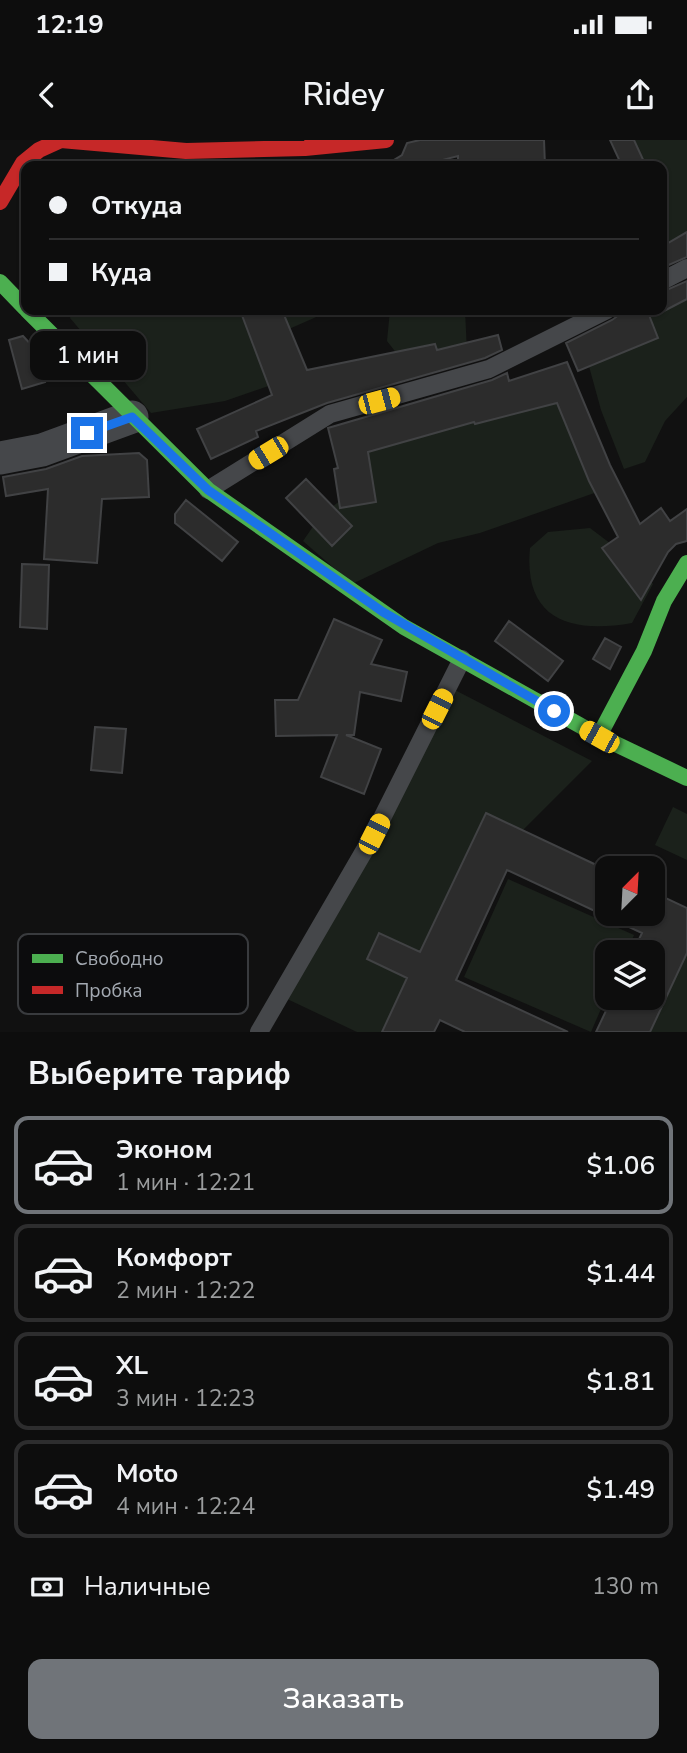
<!DOCTYPE html>
<html lang="ru">
<meta charset="utf-8">
<style>
body{margin:0;font-family:"Nunito Sans",sans-serif;background:#161616;color:#f1f3f6;height:100vh;display:flex;flex-direction:column;font-size:26px;white-space:nowrap}
*{box-sizing:border-box;margin:0}
p{font-size:23px;color:#9a9c9d}
.icon{flex:none;width:38px;height:38px;fill:none;stroke:currentColor;stroke-width:2;stroke-linecap:round;stroke-linejoin:round}
.map{position:relative;height:892px;overflow:hidden}
.panel{display:flex;flex-direction:column;background:#0d0d0d;flex:1}
.panel>*{flex:none}
.guide{position:absolute;left:21px;top:21px;width:646px;height:154px;border-radius:14px;box-shadow:0 2px 5px #0004,0 0 0 2px #2d2d2e;display:grid;align-content:center;height:154px;padding:0 28px;background:#0d0d0d}
.needle{width:46px;rotate:24deg}
.tools{position:absolute;left:595px;top:716px;display:grid;gap:14px}
.tools a{display:grid;place-items:center;width:70px;height:70px;border-radius:14px;background:#0d0d0d;box-shadow:0 2px 5px #0004,0 0 0 2px #2d2d2e;font-size:35px}
.end{position:absolute;width:32px;height:32px;margin:-16px;border:9px solid #1a73e8;background:#fff;box-shadow:0 0 0 4px #fff}
.from{border-radius:50%}
.bubble{position:absolute;height:49px;border-radius:14px;background:#0d0d0d;box-shadow:0 2px 5px #0004,0 0 0 2px #2d2d2e;font-size:23px;font-weight:600;line-height:49px;text-align:center}
.car{position:absolute;width:21px;height:42px;margin:-21px -10px;border-radius:9px;box-shadow:0 0 5px 2px #0007;background:linear-gradient(#f5c518 24%,#345 0 40%,#f5c518 0 76%,#345 0 86%,#f5c518 0)}
.guide b{display:flex;align-items:center;gap:24px;height:66px;font-size:26px}
.guide b+b{border-top:2px solid #2d2d2e}
.guide i{width:18px;height:18px;background:#f1f3f6}
ul{padding:0;list-style:none}
li{display:flex;align-items:center;gap:21px;height:98px;margin:0 14px 10px;padding:0 14px;border:4px solid #2d2d2e;border-radius:14px}
li div{flex:1}
li b{display:block;font-size:26px}
li em{font-style:normal;font-weight:600}
li.current{border-color:#707479}
li>.icon{width:63px;height:63px;stroke-width:1.5}
h2{padding:0 28px;font-size:32px;line-height:84px}
.pay{display:flex;align-items:center;gap:18px;height:77px;padding:0 28px;font-size:26px}
.pay p{margin-inline-start:auto}
.action{display:flex;gap:14px;margin-top:auto;padding:14px 28px}
.action a{flex:1;height:80px;border-radius:14px;background:#707479;color:#fff;font-size:28px;font-weight:600;line-height:80px;text-align:center}
.status{display:flex;justify-content:space-between;align-items:center;height:49px;padding:0 35px;background:#0d0d0d;direction:ltr}
.status svg{height:19px;fill:currentColor}
header{display:flex;justify-content:space-between;align-items:center;height:91px;padding:0 28px;background:#0d0d0d;font-size:32px;font-weight:600}
.map>svg:first-child{display:block}
</style>
<div class="status"><b>12:19</b><svg viewBox="0 0 49 12"><path d="M0 12V9h3v3zM5 12V6h3v6zM10 12V3h3v9zM15 12V0h3v12zM26 1h20v11H26zM47 4h2v5h-2z"/></svg></div>
<header><svg class="icon" aria-label="back" viewBox="0 0 24 24"><path d="M15 5l-7 7 7 7"/></svg>Ridey<svg class="icon" aria-label="share" viewBox="0 0 24 24"><path d="M12 15V3M7 8l5-5 5 5M5 13v7h14v-7"/></svg></header>
<div class="map">
<svg width="687" height="892" viewBox="0 0 687 892">
<rect width="100%" height="100%" fill="#111"/>
<path fill="#1b211b" d="M 623,0 L 687,0 L 687,106 L 662,120 L 662,26 L 622,26 L 628,17 Z
M 687,151 L 687,257 L 665,281 L 645,322 L 624,329 L 601,270 L 584,208 L 653,170 L 662,170 L 662,165 Z
M 73,170 L 332,170 L 271,197 L 283,241 L 225,261 L 151,273 L 70,178 Z
M 390,170 L 465,170 L 467,212 L 408,228 L 387,201 Z
M 564,246 L 603,350 L 480,393 L 438,403 L 352,444 L 303,401 L 321,375 L 356,349 L 349,299 Z
M 590,388 L 627,416 L 653,444 L 632,483 C 571,494 523,480 530,408 L 548,392 Z
M 453,549 L 592,621 L 510,703 L 405,892 L 357,892 L 285,858 Z
M 673,667 L 687,674 L 687,720 L 655,705 Z
M 508,739 L 634,795 L 627,812 L 607,812 L 607,855 L 591,892 L 464,837 Z
M 679,787 L 687,793 L 687,892 L 629,892 L 646,858 L 653,858 L 653,843 Z"/>
<path fill="#2c2c2c" stroke="#414244" stroke-width="2" d="M 420,0 L 544,0 L 545,26 L 458,26 L 458,16 L 419,26 L 365,26 L 392,21 L 402,15 L 407,3 Z
M 610,0 L 634,0 L 646,26 L 622,26 Z
M 662,89 L 668,103 L 687,92 L 687,117 L 662,128 Z
M 687,141 L 687,159 L 662,172 L 662,152 Z
M 240,170 L 282,170 L 307,230 L 435,204 L 437,210 L 498,195 L 502,210 L 485,218 L 327,263 L 256,291 L 258,297 L 211,319 L 197,289 L 272,255 Z
M 626,170 L 647,170 L 658,198 L 578,231 L 566,203 L 612,180 Z
M 23,196 L 36,210 L 45,242 L 22,249 L 9,200 Z
M 567,222 L 610,325 L 640,384 L 661,368 L 670,381 L 687,369 L 687,401 L 676,404 L 668,412 L 641,460 L 602,408 L 618,397 L 589,341 L 557,263 L 475,284 L 474,282 L 368,312 L 376,362 L 340,368 L 334,329 L 338,328 L 328,288 L 492,240 L 507,233 L 509,241 Z
M 139,313 L 147,320 L 149,357 L 102,359 L 97,423 L 44,419 L 48,349 L 6,356 L 3,337 L 46,329 L 82,316 Z
M 306,339 L 352,386 L 332,406 L 286,358 Z
M 186,360 L 238,402 L 222,421 L 175,383 L 175,374 Z
M 22,424 L 49,425 L 47,489 L 20,487 Z
M 334,479 L 382,500 L 371,524 L 407,532 L 401,561 L 360,552 L 354,595 L 346,595 L 381,609 L 364,654 L 321,637 L 337,595 L 276,596 L 275,560 L 298,560 Z
M 509,481 L 563,521 L 548,541 L 495,501 Z
M 605,498 L 621,507 L 610,529 L 593,519 Z
M 95,587 L 126,589 L 122,633 L 91,630 Z
M 486,673 L 607,730 L 607,774 L 653,774 L 653,752 L 687,768 L 687,813 L 650,892 L 596,892 L 612,858 L 653,858 L 653,812 L 633,812 L 642,793 L 507,730 L 456,840 L 568,892 L 465,892 L 440,880 L 434,892 L 382,892 L 407,838 L 367,819 L 379,793 L 420,812 Z"/>
<g fill="none" stroke-linecap="round" stroke-linejoin="round">
<path stroke="#45474a" stroke-width="18" d="M 662,141 L 687,128
M 208,350 L 330,274 L 489,229 L 607,170
M 259,892 L 374,694 L 462,519"/>
<path stroke="#45474a" stroke-width="33" d="M 0,318 L 42,310 L 132,277"/>
<path stroke="#4caf50" stroke-width="16" d="M 0,142 L 26,169
M 27,170 L 208,350 L 404,487 L 599,596 L 687,638
M 599,596 L 644,511 L 664,461 L 687,423"/>
<path stroke="#c62828" stroke-width="16" d="M 0,62 L 23,23 L 39,10 L 61,0 L 186,11 L 305,8 L 386,0"/>
</g>
<g fill="none" stroke-linecap="round" stroke-linejoin="round">
<path stroke="#1a73e8" stroke-width="9" d="M 87,293 L 132,277 L 208,350 L 383,472 L 554,571"/>
</g>
<rect x="18" y="794" width="230" height="80" rx="10" fill="#0c0c0d" stroke="#393b3e" stroke-width="2"/>
<rect x="32" y="814" width="31" height="9" fill="#4caf50"/>
<rect x="32" y="846" width="31" height="8" fill="#c62828"/>
<g font-size="19" fill="#a3a9b1">
<text x="75" y="825">Свободно</text>
<text x="75" y="857">Пробка</text>
</g>
</svg>
<div class="tools">
<a><svg class="needle" viewBox="-14 -14 28 28"><path d="M0-13l5 13h-10z" fill="#e53935"/><path d="M0 13l5-13h-10z" fill="#9a9c9d"/></svg></a>
<a><svg class="icon" aria-label="layers" viewBox="0 0 24 24"><path d="M12 4l9 5-9 5-9-5zM3 14l9 5 9-5"/></svg></a>
</div>
<i class="end from" style="left:554px;top:571px"></i>
<i class="end" style="left:87px;top:293px"></i>
<div class="bubble" style="left:30px;top:191px;width:116px">1 мин</div>
<i class="car" style="left:379px;top:261px;rotate:75deg"></i>
<i class="car" style="left:268px;top:313px;rotate:239deg"></i>
<i class="car" style="left:437px;top:569px;rotate:27deg"></i>
<i class="car" style="left:599px;top:597px;rotate:299deg"></i>
<i class="car" style="left:374px;top:694px;rotate:27deg"></i>
<div class="guide">
<b><i class="from"></i>Откуда</b>
<b><i></i>Куда</b>
</div>
</div>
<section class="panel">
<h2>Выберите тариф</h2>
<ul>
<li class="current"><svg class="icon" aria-label="car" viewBox="0 0 24 24"><path d="M5 17H2v-5l4-1 3-4h7l3 4 3 1v5h-3M9 17h6M6 11h13"/><circle cx="7" cy="17" r="2"/><circle cx="17" cy="17" r="2"/></svg><div><b>Эконом</b><p>1 мин · 12:21</p></div><em>$1.06</em></li>
<li><svg class="icon" aria-label="car" viewBox="0 0 24 24"><path d="M5 17H2v-5l4-1 3-4h7l3 4 3 1v5h-3M9 17h6M6 11h13"/><circle cx="7" cy="17" r="2"/><circle cx="17" cy="17" r="2"/></svg><div><b>Комфорт</b><p>2 мин · 12:22</p></div><em>$1.44</em></li>
<li><svg class="icon" aria-label="car" viewBox="0 0 24 24"><path d="M5 17H2v-5l4-1 3-4h7l3 4 3 1v5h-3M9 17h6M6 11h13"/><circle cx="7" cy="17" r="2"/><circle cx="17" cy="17" r="2"/></svg><div><b>XL</b><p>3 мин · 12:23</p></div><em>$1.81</em></li>
<li><svg class="icon" aria-label="car" viewBox="0 0 24 24"><path d="M5 17H2v-5l4-1 3-4h7l3 4 3 1v5h-3M9 17h6M6 11h13"/><circle cx="7" cy="17" r="2"/><circle cx="17" cy="17" r="2"/></svg><div><b>Moto</b><p>4 мин · 12:24</p></div><em>$1.49</em></li>
</ul>
<div class="pay"><svg class="icon" aria-label="cash" viewBox="0 0 24 24"><path d="M3 7h18v10H3z"/><circle cx="12" cy="12" r="2"/></svg>Наличные<p>130 m</p></div>
<div class="action"><a>Заказать</a></div>
</section>
